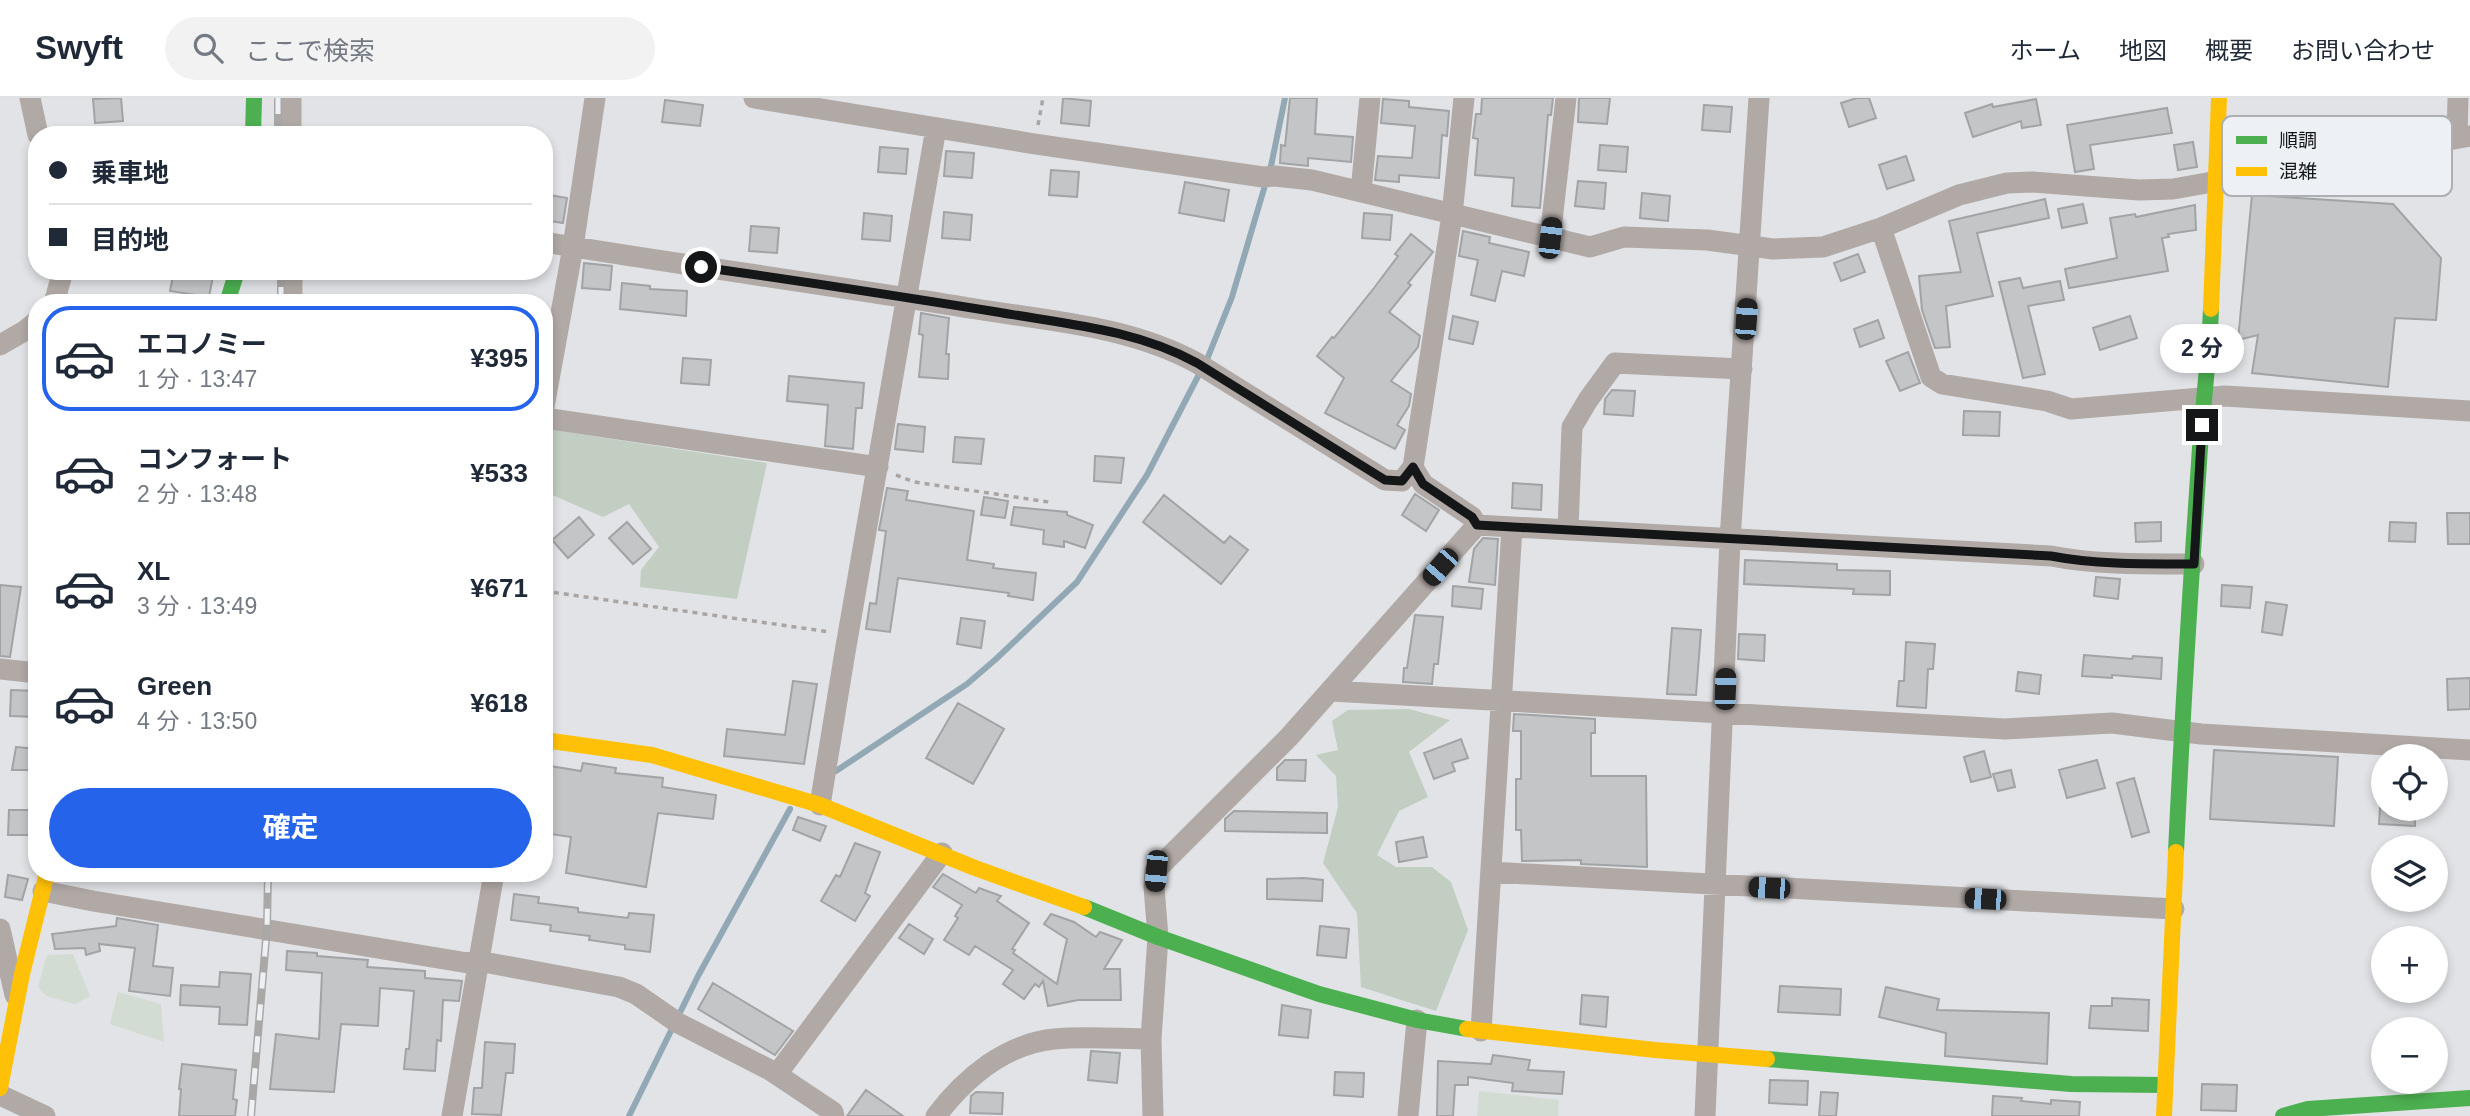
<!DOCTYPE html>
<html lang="ja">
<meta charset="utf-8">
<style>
body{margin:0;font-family:Helvetica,"Noto Sans JP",sans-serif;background:#f2f2f3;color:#1f2937;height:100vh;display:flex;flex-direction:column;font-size:26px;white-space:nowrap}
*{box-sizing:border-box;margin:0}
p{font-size:23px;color:#747a83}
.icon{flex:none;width:38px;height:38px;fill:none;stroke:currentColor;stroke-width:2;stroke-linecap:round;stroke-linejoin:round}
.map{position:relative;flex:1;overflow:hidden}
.drawer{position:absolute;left:28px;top:196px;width:525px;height:588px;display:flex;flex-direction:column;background:#fff;border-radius:28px;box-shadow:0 4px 10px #0003}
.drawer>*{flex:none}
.hud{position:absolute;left:28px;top:28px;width:525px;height:154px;border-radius:28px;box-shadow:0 4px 10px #0003;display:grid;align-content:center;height:154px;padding:0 21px;background:#fff}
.fabs{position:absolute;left:2371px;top:646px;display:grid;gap:14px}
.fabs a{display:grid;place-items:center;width:77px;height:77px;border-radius:50%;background:#fff;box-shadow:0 4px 10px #0003;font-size:35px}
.end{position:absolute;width:32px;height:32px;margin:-16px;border:9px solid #151618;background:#fff;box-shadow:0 0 0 4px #fff}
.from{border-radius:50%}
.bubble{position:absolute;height:49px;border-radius:24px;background:#fff;box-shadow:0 4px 10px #0003;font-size:23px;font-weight:700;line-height:49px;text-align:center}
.car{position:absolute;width:21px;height:42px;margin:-21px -10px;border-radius:9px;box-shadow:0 0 5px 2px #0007;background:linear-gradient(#222 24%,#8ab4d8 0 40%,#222 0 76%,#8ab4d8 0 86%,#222 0)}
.hud b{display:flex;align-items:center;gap:24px;height:66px;font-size:26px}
.hud b+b{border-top:2px solid #e0e1e3}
.hud i{width:18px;height:18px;background:#1f2937}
ul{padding:12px 0 0;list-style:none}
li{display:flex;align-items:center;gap:21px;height:105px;margin:0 14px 10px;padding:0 7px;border:4px solid transparent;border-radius:28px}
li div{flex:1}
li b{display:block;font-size:26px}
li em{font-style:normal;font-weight:700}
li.active{border-color:#2563eb}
li>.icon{width:63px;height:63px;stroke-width:1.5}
.primary-button{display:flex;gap:14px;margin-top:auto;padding:14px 21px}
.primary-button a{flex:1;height:80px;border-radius:42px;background:#2563eb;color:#fff;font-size:28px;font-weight:700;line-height:80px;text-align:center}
header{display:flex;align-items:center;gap:42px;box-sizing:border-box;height:98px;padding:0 35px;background:#fff;border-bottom:2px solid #e0e1e3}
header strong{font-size:33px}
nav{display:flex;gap:38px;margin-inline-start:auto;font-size:24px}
.search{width:490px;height:63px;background:#f2f2f3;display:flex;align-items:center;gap:18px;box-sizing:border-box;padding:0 24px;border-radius:38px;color:#747a83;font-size:26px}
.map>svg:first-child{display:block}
</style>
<header>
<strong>Swyft</strong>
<div class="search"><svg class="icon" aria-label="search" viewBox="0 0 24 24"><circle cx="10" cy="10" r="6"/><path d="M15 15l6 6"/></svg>ここで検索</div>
<nav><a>ホーム</a><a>地図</a><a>概要</a><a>お問い合わせ</a></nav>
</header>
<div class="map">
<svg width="2470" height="1018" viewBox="0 0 2470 1018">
<rect width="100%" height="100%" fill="#e1e3e6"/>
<path fill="#d3dcd3" d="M 73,856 L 90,898 L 75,906 L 46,898 L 38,889 L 47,857 Z
M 118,894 L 161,906 L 164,944 L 110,926 Z
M 1479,993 L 1559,1002 L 1558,1018 L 1477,1018 Z"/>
<path fill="#c1cec1" d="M 553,332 L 767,365 L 737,501 L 640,489 L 641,472 L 659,449 L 629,406 L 603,419 L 550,396 Z
M 1409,611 L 1450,622 L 1409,654 L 1428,699 L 1399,713 L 1377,757 L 1396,769 L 1432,769 L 1451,784 L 1468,832 L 1436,913 L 1361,889 L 1357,815 L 1323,765 L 1338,709 L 1336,678 L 1316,657 L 1338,652 L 1332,623 L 1348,612 Z"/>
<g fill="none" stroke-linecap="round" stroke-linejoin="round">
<path stroke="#92a8b5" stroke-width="6" d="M 1270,73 L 1285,0
M 836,673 L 967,586 L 996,561 L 1077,484 L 1147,377 L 1208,259 L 1232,199 L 1266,84
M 629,1018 L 698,878 L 790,711"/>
</g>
<path fill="#c3c5c7" stroke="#a2a3a5" stroke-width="2" d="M 121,0 L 123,23 L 95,25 L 93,1 Z
M 1063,0 L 1091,3 L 1089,28 L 1061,25 Z
M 1290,0 L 1317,0 L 1315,36 L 1353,39 L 1351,64 L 1308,60 L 1308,68 L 1280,65 L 1281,47 L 1285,48 Z
M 1482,0 L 1553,0 L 1551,17 L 1548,17 L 1540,110 L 1512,108 L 1514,80 L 1475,77 L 1478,41 L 1473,40 L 1476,16 L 1481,16 Z
M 1579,0 L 1610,0 L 1607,26 L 1578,24 Z
M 1857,0 L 1869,0 L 1876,20 L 1849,29 L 1841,5 Z
M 1383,1 L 1409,3 L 1409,9 L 1449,13 L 1447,38 L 1442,37 L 1439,80 L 1399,77 L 1399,84 L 1375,82 L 1378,58 L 1412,60 L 1415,28 L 1381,25 Z
M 2036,1 L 2041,27 L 2022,30 L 2021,23 L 1973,39 L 1965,15 L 1992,6 L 1993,9 Z
M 665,2 L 703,7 L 700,28 L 662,24 Z
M 1704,7 L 1732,9 L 1730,34 L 1702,32 Z
M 2167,10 L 2172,35 L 2090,47 L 2094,71 L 2075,74 L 2067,27 Z
M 2193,44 L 2197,69 L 2178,72 L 2174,47 Z
M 1600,47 L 1628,49 L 1626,74 L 1598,72 Z
M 880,49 L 908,51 L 906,76 L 878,74 Z
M 946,53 L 974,55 L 972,80 L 944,78 Z
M 1906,58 L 1914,82 L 1887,91 L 1879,67 Z
M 1051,72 L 1079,74 L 1077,99 L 1049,97 Z
M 1578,83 L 1606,85 L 1604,111 L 1575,108 Z
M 1185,84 L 1229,92 L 1224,123 L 1179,115 Z
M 1642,95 L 1670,98 L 1668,123 L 1640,120 Z
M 544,96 L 567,100 L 563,125 L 544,122 Z
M 2252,97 L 2393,106 L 2441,160 L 2436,222 L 2395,220 L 2388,289 L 2252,275 L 2258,237 L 2238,242 Z
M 2045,101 L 2049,120 L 1977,135 L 1993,198 L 1946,208 L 1950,249 L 1935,250 L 1922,212 L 1919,178 L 1961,174 L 1949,123 Z
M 2083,106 L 2087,125 L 2062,130 L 2058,111 Z
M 2195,107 L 2196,132 L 2168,136 L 2169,139 L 2162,140 L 2168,173 L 2069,190 L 2065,171 L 2117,160 L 2110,120 L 2135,116 L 2136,119 Z
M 944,114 L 972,117 L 970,142 L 942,140 Z
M 864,115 L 892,118 L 890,143 L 862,141 Z
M 1364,115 L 1392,117 L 1390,142 L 1362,140 Z
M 751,128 L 779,130 L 777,155 L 749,153 Z
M 1463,133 L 1490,139 L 1489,145 L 1529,154 L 1524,178 L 1502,173 L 1495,203 L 1471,197 L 1478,162 L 1459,158 Z
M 1411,136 L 1433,154 L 1408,185 L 1411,187 L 1389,214 L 1420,238 L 1418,249 L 1391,283 L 1411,296 L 1409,308 L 1397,327 L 1405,332 L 1395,351 L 1325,315 L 1344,280 L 1317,258 L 1332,239 L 1334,240 L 1374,190 L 1398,158 L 1395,156 Z
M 1858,156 L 1865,174 L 1841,183 L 1834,165 Z
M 584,165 L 612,168 L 610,192 L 582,190 Z
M 174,173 L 214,173 L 209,199 L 170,193 Z
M 2020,180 L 2023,190 L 2060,183 L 2064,202 L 2028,208 L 2045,276 L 2023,280 L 1999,184 Z
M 622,185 L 650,188 L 650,191 L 687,193 L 686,218 L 620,211 Z
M 921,215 L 949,220 L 946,256 L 949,256 L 948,281 L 919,279 L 923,237 L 919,236 Z
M 1453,218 L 1478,224 L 1473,246 L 1449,241 Z
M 2130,218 L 2137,240 L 2100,252 L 2093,230 Z
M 1878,222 L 1884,240 L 1860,249 L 1854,231 Z
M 1908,254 L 1920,285 L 1900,293 L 1886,263 Z
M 683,260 L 711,262 L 709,287 L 681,285 Z
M 789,278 L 864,285 L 862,310 L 856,310 L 853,351 L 825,348 L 828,307 L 787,303 Z
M 1612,292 L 1635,293 L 1633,318 L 1604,316 L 1605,301 Z
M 1964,313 L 2000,314 L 1999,338 L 1963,337 Z
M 898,326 L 925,329 L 923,354 L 895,351 Z
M 955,339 L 984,341 L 981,366 L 953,364 Z
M 1095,358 L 1124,360 L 1121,385 L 1094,383 Z
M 1513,385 L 1542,387 L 1541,412 L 1512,410 Z
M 887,390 L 908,393 L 906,402 L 974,413 L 967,462 L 994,466 L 993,470 L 1036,475 L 1033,502 L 1008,498 L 1009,495 L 898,480 L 890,534 L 866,531 L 870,505 L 876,506 L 886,433 L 879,432 Z
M 1415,396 L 1439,412 L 1426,433 L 1402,417 Z
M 1164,397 L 1224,445 L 1230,438 L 1248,452 L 1221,486 L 1143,424 Z
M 984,399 L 1008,403 L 1005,420 L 981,417 Z
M 1014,409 L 1067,414 L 1067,417 L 1093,427 L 1085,450 L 1064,443 L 1064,449 L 1043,446 L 1044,432 L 1011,427 Z
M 2447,415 L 2470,415 L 2470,446 L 2448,446 Z
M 579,419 L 594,437 L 568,460 L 552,442 Z
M 627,424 L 651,451 L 633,466 L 609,440 Z
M 2161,424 L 2161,443 L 2136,444 L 2135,425 Z
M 2390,424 L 2416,425 L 2415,444 L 2389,443 Z
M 1483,440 L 1498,441 L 1495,487 L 1469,484 L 1474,451 Z
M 1745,462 L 1837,466 L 1837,472 L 1890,473 L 1890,497 L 1853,496 L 1854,491 L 1744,486 Z
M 2096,479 L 2120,481 L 2118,501 L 2094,498 Z
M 0,487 L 21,489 L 10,559 L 0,558 Z
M 2222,487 L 2252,489 L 2250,510 L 2221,508 Z
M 1453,488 L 1483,491 L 1481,511 L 1452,508 Z
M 2266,504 L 2287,507 L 2282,537 L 2262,534 Z
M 1415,517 L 1443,519 L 1438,566 L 1434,566 L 1432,586 L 1403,584 L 1404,570 L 1407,570 Z
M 961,520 L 985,523 L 981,550 L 957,546 Z
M 1672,530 L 1701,532 L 1696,597 L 1667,596 Z
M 1739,536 L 1765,537 L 1764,563 L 1738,561 Z
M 1906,544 L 1935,546 L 1933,571 L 1928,571 L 1926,610 L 1897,608 L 1899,583 L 1904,583 Z
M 2084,557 L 2132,561 L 2133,558 L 2162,560 L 2161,581 L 2112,577 L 2112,580 L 2082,578 Z
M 2018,574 L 2041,577 L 2039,596 L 2016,593 Z
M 2470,580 L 2470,611 L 2448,612 L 2447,581 Z
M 793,583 L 817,586 L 804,666 L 724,658 L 727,631 L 785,637 Z
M 11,592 L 37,593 L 37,619 L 10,618 Z
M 958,605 L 1004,631 L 973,686 L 926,660 Z
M 1514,616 L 1595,621 L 1595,635 L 1591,635 L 1591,678 L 1646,678 L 1647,769 L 1581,766 L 1581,762 L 1522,763 L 1521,732 L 1516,732 L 1516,681 L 1521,681 L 1521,633 L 1513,633 Z
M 1461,641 L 1468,660 L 1452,665 L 1455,673 L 1434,681 L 1424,655 Z
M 16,649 L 37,651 L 37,672 L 12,672 Z
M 2214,652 L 2338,659 L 2334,728 L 2210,721 Z
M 1984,653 L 1991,679 L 1971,684 L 1964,659 Z
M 1285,662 L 1306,662 L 1305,683 L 1277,682 L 1277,670 Z
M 2097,662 L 2105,690 L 2067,700 L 2059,672 Z
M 583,665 L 616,670 L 615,675 L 663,680 L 662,689 L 716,697 L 713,721 L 658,715 L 646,789 L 566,775 L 571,739 L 544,735 L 544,667 L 581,673 Z
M 2011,672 L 2015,689 L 1998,693 L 1993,676 Z
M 2134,680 L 2149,734 L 2132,739 L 2117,685 Z
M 2380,710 L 2415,710 L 2415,728 L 2379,726 Z
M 9,712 L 35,712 L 34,737 L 8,737 Z
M 1234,713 L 1327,715 L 1327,735 L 1225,733 L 1225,721 Z
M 798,719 L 826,728 L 820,743 L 793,732 Z
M 1423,739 L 1427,759 L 1399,764 L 1396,744 Z
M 855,745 L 880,754 L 865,795 L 870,798 L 855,823 L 821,803 L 836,777 L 840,779 Z
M 943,776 L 976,795 L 979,790 L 1001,798 L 997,803 L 1029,825 L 1012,851 L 1015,852 L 1013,855 L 1057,886 L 1067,841 L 1044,826 L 1051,816 L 1074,824 L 1096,839 L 1100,834 L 1122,842 L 1104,871 L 1120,871 L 1121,902 L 1078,902 L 1048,908 L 1043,883 L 1039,889 L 1035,886 L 1024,901 L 1003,886 L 1013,872 L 975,848 L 969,857 L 944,842 L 958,820 L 955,818 L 962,807 L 933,789 Z
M 8,777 L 28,781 L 22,802 L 5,799 Z
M 1304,780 L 1323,782 L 1322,803 L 1267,801 L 1267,781 Z
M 514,796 L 539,799 L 538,805 L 578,810 L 578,814 L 628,820 L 629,815 L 654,817 L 650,854 L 625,851 L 625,847 L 589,842 L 590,838 L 550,833 L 551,827 L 511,822 Z
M 117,820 L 158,827 L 153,868 L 173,870 L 170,898 L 129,893 L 135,850 L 99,846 L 100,853 L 86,857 L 85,850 L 55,851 L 52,836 L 116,828 Z
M 909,826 L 933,841 L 924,856 L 899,840 Z
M 1320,828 L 1349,831 L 1346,860 L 1317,857 Z
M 287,853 L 317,855 L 317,858 L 368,862 L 367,869 L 425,873 L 425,880 L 462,883 L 459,903 L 443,902 L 441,943 L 437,942 L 435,973 L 404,971 L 406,951 L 409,951 L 414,893 L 380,890 L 378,928 L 341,926 L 334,994 L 270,991 L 276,936 L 319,941 L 322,875 L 286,872 Z
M 220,874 L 251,876 L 247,927 L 219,926 L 220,909 L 180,907 L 181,887 L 219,889 Z
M 713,885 L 793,933 L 775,957 L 698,911 Z
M 1780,888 L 1841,891 L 1840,917 L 1778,914 Z
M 1886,889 L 1939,901 L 1937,912 L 2049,915 L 2047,966 L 1945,958 L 1946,935 L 1879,919 Z
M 1582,897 L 1608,899 L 1606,929 L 1580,926 Z
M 2112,900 L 2149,902 L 2148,933 L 2089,930 L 2091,908 L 2112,908 Z
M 1282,907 L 1311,912 L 1308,940 L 1279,937 Z
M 485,944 L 515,946 L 513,975 L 506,975 L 501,1017 L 472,1016 L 474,990 L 482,990 Z
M 1091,953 L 1120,955 L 1117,985 L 1088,982 Z
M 1493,957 L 1530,962 L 1528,972 L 1564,974 L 1562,996 L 1512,993 L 1513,985 L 1468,979 L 1468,987 L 1455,987 L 1453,1018 L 1437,1018 L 1438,963 L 1491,966 Z
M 182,966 L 236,972 L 233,1001 L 237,1002 L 235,1018 L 179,1018 L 181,991 L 179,991 Z
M 1335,974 L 1364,975 L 1363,999 L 1334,997 Z
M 1770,982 L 1808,983 L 1807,1007 L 1769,1005 Z
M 2202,986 L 2237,987 L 2236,1013 L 2201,1012 Z
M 866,992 L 903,1018 L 847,1018 Z
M 976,994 L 1003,995 L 1002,1016 L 970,1015 L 971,998 Z
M 1821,994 L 1838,995 L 1836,1018 L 1819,1018 Z
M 1993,998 L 2022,1000 L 2021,1003 L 2051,1006 L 2051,1002 L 2080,1004 L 2079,1018 L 1992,1018 Z"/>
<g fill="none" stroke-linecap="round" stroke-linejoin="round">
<path stroke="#aaa5a3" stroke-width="3.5" stroke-dasharray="5 5" stroke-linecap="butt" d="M 1038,27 L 1043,0
M 896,377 L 914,384 L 1049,404
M 544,493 L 830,534"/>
<path stroke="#b1a9a5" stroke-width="21" d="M 30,0 L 38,37
M 754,0 L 1035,46 L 1263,79 L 1275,78 L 1312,82 L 1590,149 L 1624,139 L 1707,142 L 1773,151 L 1823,149 L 1881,130 L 1959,97 L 2007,85 L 2032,84 L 2139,92 L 2173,91 L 2470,38
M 1464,0 L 1452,117 L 1413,369 L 1423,386 L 1472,419 L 1477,427
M 291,37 L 291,0
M 2457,40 L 2458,0
M 1361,93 L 1370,0
M 1881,130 L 1931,279 L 1942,286 L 2047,303 L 2071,311 L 2225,298 L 2470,313
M 1550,140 L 1566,0
M 544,144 C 688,168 832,187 976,211 C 1050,223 1130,228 1197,265 L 1385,382 L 1402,383 L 1413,369
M 292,173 L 292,205
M 54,205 L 63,173
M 0,247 L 26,232 L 37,223
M 544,309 L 573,149 L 595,0
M 544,320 L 878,369
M 1477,427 L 2051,458 C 2098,467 2146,466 2194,466
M 1568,431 L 1572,329 L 1588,302 L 1615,265 L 1742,271
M 0,571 L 37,575
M 1331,593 L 2005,631 L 2112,625 L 2201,636 L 2470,652
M 820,707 L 844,560 L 936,30
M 1491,774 L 2174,811
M 43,793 L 93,803 L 468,865 L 478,863 L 619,889 L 636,896 L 678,925 L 770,972 L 833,1014 L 834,1018
M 0,831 L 15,897
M 1481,933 L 1512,429
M 777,976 L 942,755
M 0,997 L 45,1018
M 452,1018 L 494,775
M 936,1018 C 965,980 1005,946 1054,941 C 1086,938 1120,941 1151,941
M 1153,1018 L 1151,941 L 1158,839 L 1154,789 L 1155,773 L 1289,639 L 1477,427
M 1408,1018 L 1417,922
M 1705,1018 L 1730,442 L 1759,0"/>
<path stroke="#4caf50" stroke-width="16" d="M 253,37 L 254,0
M 227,205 L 237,173
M 2176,754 C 2182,624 2190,495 2199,365 C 2202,313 2209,262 2211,211
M 1084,809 L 1158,839 L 1319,896 L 1417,922 L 1467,931
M 1767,961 L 2071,986 L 2165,987
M 2283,1018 L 2308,1011 L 2470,1000"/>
<path stroke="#ffc107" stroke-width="16" d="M 2211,211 L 2219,0
M 544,642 L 652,657 L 820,707 L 975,770 L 1084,809
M 1467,931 L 1655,952 L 1767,961
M 0,990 L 22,876 L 47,775
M 2164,1018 L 2176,754"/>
<defs>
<path id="rail" d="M 278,0 L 278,37
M 281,205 L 281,173
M 251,1018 L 267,830 L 268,775"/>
</defs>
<use href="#rail" stroke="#aaa8a7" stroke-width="8"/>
<use href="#rail" stroke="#edf1f5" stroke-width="5" stroke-dasharray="16" stroke-linecap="butt"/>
</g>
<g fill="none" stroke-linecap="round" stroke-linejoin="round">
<path stroke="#151618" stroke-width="9" d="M 701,169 C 800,183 898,198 997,214 C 1065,226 1135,231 1197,265 L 1385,382 L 1402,383 L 1413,369 L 1423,386 L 1472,419 L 1477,427 L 2051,458 C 2098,467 2147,466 2194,466 L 2202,327"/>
</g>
<rect x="2222" y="18" width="230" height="80" rx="10" fill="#edf1f5" stroke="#acafb3" stroke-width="2"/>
<rect x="2236" y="38" width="31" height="8" fill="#4caf50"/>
<rect x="2236" y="69" width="31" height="9" fill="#ffc107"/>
<g font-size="19" fill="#151618">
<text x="2279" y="49">順調</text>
<text x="2279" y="80">混雑</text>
</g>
</svg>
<div class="fabs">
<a><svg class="icon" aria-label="locate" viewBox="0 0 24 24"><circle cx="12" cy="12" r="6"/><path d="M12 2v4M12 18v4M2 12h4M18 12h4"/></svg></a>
<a><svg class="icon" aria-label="layers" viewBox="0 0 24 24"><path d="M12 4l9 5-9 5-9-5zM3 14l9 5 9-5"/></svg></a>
<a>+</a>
<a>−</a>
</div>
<i class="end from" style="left:701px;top:169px"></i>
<i class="end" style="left:2202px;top:327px"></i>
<div class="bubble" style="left:2160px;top:226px;width:84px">2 分</div>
<i class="car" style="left:1550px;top:140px;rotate:7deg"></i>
<i class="car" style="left:1746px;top:221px;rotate:4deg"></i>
<i class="car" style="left:1440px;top:469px;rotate:221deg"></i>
<i class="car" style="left:1725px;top:591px;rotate:2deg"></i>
<i class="car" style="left:1156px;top:773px;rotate:185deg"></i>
<i class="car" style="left:1769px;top:790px;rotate:273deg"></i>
<i class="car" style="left:1985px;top:801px;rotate:273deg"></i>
<div class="hud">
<b><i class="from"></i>乗車地</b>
<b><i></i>目的地</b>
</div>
<section class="drawer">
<ul>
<li class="active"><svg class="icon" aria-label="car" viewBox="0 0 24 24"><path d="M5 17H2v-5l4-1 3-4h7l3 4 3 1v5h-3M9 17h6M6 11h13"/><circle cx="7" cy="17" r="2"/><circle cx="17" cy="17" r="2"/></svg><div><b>エコノミー</b><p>1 分 · 13:47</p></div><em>¥395</em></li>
<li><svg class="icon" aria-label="car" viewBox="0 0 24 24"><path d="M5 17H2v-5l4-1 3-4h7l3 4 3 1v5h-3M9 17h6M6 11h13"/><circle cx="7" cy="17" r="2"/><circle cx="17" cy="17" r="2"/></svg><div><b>コンフォート</b><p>2 分 · 13:48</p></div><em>¥533</em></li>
<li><svg class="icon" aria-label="car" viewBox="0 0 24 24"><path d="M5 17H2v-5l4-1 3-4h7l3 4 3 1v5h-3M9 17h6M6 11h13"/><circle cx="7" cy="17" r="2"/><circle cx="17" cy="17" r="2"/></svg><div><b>XL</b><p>3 分 · 13:49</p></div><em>¥671</em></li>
<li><svg class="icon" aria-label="car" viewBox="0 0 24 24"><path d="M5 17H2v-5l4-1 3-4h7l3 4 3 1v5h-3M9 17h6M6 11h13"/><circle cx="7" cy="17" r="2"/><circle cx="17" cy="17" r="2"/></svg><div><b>Green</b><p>4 分 · 13:50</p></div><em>¥618</em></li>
</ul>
<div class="primary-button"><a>確定</a></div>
</section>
</div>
